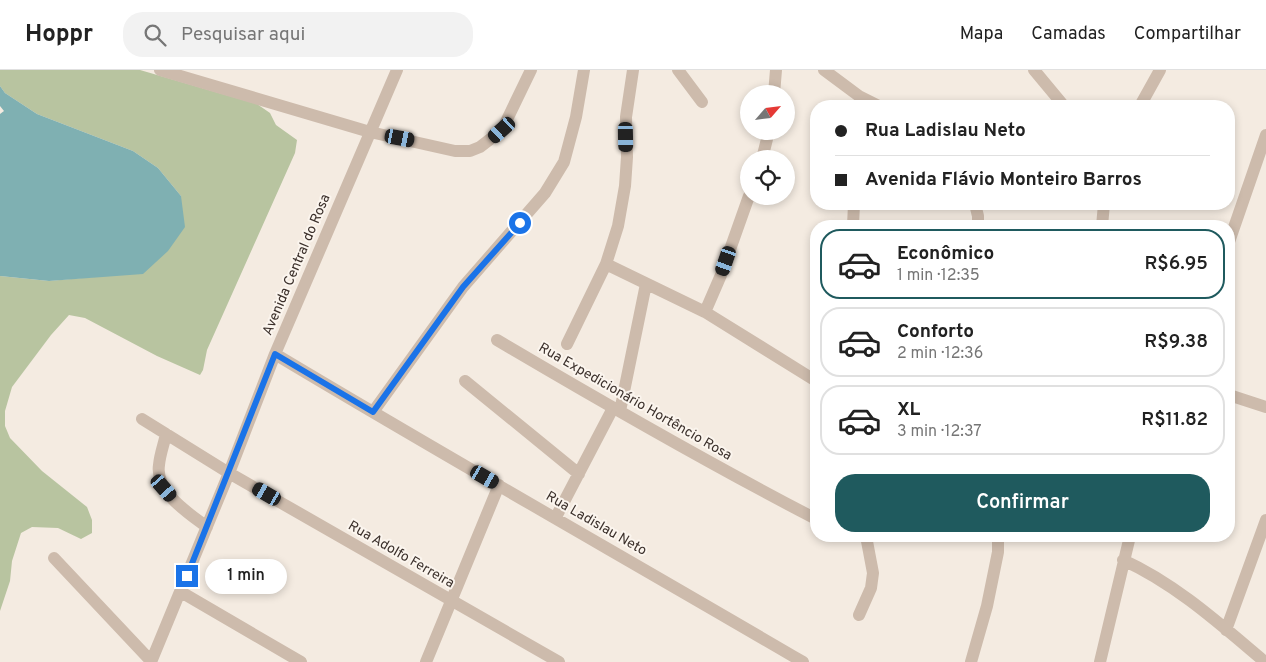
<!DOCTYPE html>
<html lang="pt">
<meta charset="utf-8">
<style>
body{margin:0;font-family:Overpass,sans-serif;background:#f2f2f2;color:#222;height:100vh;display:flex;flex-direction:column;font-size:19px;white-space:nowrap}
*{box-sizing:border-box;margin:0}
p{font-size:16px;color:#767676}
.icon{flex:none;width:28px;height:28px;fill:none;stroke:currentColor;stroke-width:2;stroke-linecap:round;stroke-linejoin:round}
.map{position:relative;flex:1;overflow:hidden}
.drawer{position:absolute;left:810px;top:150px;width:425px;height:322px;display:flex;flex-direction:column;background:#fff;border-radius:20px;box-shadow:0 2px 8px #0003}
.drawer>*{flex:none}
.banner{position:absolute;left:810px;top:30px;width:425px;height:110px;border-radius:20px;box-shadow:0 2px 8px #0003;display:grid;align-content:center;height:110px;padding:0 25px;background:#fff}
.needle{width:32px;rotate:62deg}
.controls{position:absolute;left:740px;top:15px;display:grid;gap:10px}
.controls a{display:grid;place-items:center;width:55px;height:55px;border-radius:50%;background:#fff;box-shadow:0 2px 8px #0003;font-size:25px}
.end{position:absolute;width:22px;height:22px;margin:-11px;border:6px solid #1a73e8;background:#fff;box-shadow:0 0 0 2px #fff}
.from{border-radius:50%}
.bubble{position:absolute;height:35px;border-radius:18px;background:#fff;box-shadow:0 2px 8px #0003;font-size:16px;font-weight:600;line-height:35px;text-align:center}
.car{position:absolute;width:15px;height:30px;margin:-15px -8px;border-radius:6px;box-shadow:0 0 4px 1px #0007;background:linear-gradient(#222 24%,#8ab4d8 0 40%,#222 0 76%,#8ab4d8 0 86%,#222 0)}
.banner b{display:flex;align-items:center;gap:18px;height:48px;font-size:19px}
.banner b+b{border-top:1px solid #e0e0e0}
.banner i{width:12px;height:12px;background:#222}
ul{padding:9px 0 0;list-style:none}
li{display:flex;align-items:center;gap:15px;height:70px;margin:0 10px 8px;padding:0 15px;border:2px solid #e0e0e0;border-radius:20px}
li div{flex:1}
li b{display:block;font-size:19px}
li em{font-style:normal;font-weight:600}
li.selected{border-color:#1f5a5e}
li>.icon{width:45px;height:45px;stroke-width:1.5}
.cta{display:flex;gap:10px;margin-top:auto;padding:10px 25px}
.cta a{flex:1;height:58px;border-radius:20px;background:#1f5a5e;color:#fff;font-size:20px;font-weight:600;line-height:58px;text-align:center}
header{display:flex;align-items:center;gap:30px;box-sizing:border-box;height:70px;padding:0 25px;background:#fff;border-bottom:1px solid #e0e0e0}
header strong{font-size:24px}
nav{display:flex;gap:28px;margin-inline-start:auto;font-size:18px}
.search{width:350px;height:45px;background:#f2f2f2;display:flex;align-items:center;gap:12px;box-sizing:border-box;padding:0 18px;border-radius:20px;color:#767676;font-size:19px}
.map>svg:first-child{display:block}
</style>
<header>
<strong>Hoppr</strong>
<div class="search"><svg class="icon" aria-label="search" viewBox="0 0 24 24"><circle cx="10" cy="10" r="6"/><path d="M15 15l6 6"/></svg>Pesquisar aqui</div>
<nav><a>Mapa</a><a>Camadas</a><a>Compartilhar</a></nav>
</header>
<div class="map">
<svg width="1266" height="592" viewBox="0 0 1266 592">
<rect width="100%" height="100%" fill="#f4ebe1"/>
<path fill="#b8c4a0" d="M 0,0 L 140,0 L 257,34 L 270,43 L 276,55 L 297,70 L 295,83 L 207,280 L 203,300 L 200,305 L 157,286 L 85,248 L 69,245 L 51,265 L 12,317 L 5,341 L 5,356 L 10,368 L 42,401 L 87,437 L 92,450 L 92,463 L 81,469 L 58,458 L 32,457 L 21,463 L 12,491 L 10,511 L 0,541 L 0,206 L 49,211 L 115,205 L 181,126 L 158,98 L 133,81 L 37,44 L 5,23 L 0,16 Z"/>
<path fill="#7fb0b2" d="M 0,16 L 5,23 L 37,44 L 133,81 L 158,98 L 181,126 L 185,157 L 168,181 L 143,204 L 49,211 L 0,206 L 0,44 L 4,41 L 0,36 Z"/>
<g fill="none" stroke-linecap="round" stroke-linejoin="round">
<path stroke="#cdbbac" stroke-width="12" d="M 160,0 L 370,62 L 455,81 L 470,81 L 480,77 L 502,60 L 531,0
M 678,0 L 702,32
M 824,0 L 859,26 L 879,36
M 1034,0 L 1064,36
M 774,24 L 776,0
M 1140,36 L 1160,0
M 762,89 L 769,61
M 975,134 L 978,146 L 978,156
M 853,156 L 854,134
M 1102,156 L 1104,134
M 1229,172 L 1266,65
M 606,194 L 705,242 L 816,311
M 705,242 L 721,205 L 749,126
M 497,270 C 602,332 708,393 816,449
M 567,274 L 606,194 L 618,156 L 625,116 L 627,87 L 626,47 L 633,0
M 275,284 C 450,389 627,489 803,592
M 465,311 L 579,404
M 1229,325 L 1266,337
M 620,341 L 646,214
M 373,342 L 463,217 L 545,123 L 564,92 L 576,47 L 584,0
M 142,349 L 229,403 L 559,592
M 166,364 C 164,374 160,384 159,395 C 155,422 188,443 207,457
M 556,447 L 613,338
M 54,488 L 151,591
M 1123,490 C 1176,514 1221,555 1265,592
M 181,522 L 301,592
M 859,545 L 871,518 L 873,503 L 866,466
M 1226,560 L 1266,450
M 151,592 L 229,403 L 275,284 L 397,0
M 426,592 L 499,415
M 971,592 L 987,536 L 998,482 L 998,466
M 1100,592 L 1130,466"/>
</g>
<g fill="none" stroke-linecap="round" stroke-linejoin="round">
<path stroke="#1a73e8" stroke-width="6" d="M 187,506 L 275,284 L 373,342 L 463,217 L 520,153"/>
</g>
<g text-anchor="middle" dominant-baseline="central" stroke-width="4" stroke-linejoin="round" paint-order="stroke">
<g font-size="14" fill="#3b302b" stroke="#fbf5ee">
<text transform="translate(297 195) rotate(-67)">Avenida Central do Rosa</text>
<text transform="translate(635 332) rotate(30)">Rua Expedicionário Hortêncio Rosa</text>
<text transform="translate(596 454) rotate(30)">Rua Ladislau Neto</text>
<text transform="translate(401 485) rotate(30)">Rua Adolfo Ferreira</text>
</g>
</g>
</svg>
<div class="controls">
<a><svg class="needle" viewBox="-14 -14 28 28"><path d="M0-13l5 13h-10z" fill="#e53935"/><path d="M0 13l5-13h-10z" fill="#767676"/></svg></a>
<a><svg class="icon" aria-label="locate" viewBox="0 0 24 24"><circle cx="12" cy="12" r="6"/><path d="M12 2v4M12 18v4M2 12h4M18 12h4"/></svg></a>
</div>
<i class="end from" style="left:520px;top:153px"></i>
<i class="end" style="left:187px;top:506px"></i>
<div class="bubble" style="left:205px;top:489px;width:82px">1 min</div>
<i class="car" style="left:502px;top:60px;rotate:228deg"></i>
<i class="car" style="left:626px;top:67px;rotate:179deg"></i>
<i class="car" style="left:400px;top:68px;rotate:101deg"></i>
<i class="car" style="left:726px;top:191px;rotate:199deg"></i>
<i class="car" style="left:485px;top:407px;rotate:120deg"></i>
<i class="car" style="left:164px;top:418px;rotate:139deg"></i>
<i class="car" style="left:267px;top:424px;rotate:300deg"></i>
<div class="banner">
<b><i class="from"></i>Rua Ladislau Neto</b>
<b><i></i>Avenida Flávio Monteiro Barros</b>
</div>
<section class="drawer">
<ul>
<li class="selected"><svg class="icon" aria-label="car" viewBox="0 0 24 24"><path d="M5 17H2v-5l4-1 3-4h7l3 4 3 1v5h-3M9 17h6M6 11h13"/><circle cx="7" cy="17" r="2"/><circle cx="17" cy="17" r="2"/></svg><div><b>Econômico</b><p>1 min · 12:35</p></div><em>R$6.95</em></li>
<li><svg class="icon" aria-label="car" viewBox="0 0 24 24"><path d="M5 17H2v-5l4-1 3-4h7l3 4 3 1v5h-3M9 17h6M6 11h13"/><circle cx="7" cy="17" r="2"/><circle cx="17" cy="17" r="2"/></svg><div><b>Conforto</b><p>2 min · 12:36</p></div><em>R$9.38</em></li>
<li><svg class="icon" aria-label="car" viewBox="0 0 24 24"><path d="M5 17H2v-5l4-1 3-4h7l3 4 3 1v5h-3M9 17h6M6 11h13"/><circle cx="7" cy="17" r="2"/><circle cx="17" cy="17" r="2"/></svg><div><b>XL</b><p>3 min · 12:37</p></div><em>R$11.82</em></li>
</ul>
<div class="cta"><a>Confirmar</a></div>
</section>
</div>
